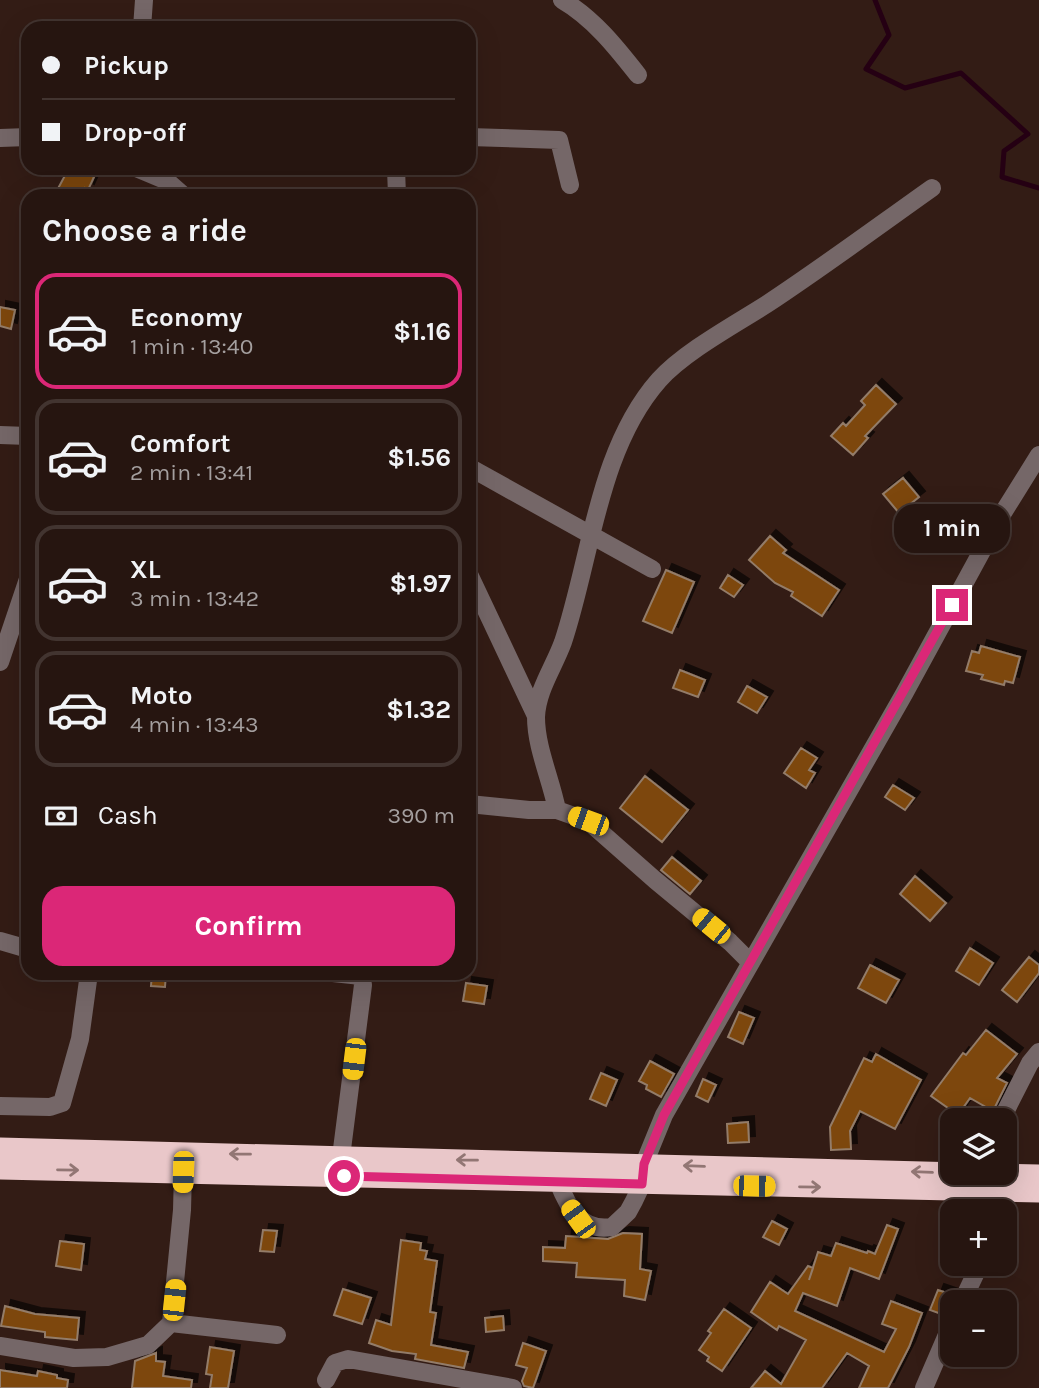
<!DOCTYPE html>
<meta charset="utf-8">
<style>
body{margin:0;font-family:Karla,sans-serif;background:#32221e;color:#f1f3f6;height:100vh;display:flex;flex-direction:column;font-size:26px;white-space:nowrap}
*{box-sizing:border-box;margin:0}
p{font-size:23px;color:#a49f9f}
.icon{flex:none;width:38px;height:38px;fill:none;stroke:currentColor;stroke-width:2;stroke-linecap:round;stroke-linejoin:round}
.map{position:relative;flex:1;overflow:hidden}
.drawer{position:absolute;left:21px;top:189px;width:455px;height:791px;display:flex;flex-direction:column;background:#261510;border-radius:21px;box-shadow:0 7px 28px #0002,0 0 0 2px #423430}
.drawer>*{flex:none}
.top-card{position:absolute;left:21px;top:21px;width:455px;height:154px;border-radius:21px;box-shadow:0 7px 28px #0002,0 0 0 2px #423430;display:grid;align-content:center;height:154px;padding:0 21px;background:#261510}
.buttons{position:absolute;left:940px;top:1108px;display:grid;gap:14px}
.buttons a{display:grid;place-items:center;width:77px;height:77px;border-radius:14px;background:#261510;box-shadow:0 7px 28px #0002,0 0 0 2px #423430;font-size:35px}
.end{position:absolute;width:32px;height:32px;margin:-16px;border:9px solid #db2777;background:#fff;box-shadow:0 0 0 4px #fff}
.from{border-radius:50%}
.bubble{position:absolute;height:49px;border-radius:21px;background:#261510;box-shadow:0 7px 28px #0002,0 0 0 2px #423430;font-size:23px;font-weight:700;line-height:49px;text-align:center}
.car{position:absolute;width:21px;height:42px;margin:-21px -10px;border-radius:9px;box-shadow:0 0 5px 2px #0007;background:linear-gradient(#f5c518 24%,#345 0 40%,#f5c518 0 76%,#345 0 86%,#f5c518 0)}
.top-card b{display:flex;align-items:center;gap:24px;height:66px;font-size:26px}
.top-card b+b{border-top:2px solid #423430}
.top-card i{width:18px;height:18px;background:#f1f3f6}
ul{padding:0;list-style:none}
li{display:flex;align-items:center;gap:21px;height:116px;margin:0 14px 10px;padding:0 7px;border:4px solid #423430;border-radius:21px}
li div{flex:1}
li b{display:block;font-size:26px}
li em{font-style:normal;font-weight:700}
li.active{border-color:#db2777}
li>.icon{width:63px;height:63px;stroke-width:1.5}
h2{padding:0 21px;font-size:32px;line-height:84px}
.pay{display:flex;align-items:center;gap:18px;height:77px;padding:0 21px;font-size:26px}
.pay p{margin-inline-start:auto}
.primary-button{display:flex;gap:14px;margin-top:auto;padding:14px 21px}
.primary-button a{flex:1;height:80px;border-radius:21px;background:#db2777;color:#fff;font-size:28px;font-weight:700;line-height:80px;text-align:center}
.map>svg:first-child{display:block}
</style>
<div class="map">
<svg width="1039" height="1388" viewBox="0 0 1039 1388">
<defs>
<filter id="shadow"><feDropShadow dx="6" dy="-6" stdDeviation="0" flood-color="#0009"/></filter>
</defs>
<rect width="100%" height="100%" fill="#331c15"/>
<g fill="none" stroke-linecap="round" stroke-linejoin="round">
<path stroke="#250013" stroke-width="5" d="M 875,0 L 889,35 L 866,69 L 905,88 L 961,73 L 1028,134 L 1004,151 L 1002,177 L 1039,188"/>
</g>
<path fill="#7d470a" stroke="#937c69" stroke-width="2" filter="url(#shadow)" d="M 69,168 L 77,168 L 94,177 L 88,190 L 85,188 L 81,196 L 54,196 Z
M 0,307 L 15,310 L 11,329 L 0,326 Z
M 876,385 L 896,404 L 865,436 L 868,438 L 853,455 L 831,436 L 843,423 L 846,426 L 865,405 L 861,401 Z
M 903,478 L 919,497 L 899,513 L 883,494 Z
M 770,536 L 786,550 L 783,553 L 839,590 L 822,616 L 791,596 L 793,592 L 775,583 L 749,560 Z
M 666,570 L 694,582 L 672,633 L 643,621 Z
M 728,575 L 743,585 L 734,597 L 720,588 Z
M 981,646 L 1020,657 L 1013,683 L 1005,681 L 1004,685 L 981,679 L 983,675 L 966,671 L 972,651 L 979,653 Z
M 680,670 L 705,680 L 698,697 L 673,688 Z
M 747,686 L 767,697 L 757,713 L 738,702 Z
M 801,748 L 817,758 L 809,770 L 815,773 L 806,788 L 784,773 Z
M 645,776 L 688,810 L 662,842 L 620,808 Z
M 893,785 L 914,798 L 905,810 L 885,797 Z
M 672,857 L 701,881 L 690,894 L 661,870 Z
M 915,876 L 946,903 L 930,921 L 900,894 Z
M 970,948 L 993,963 L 979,985 L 956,971 Z
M 1029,957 L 1039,965 L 1039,973 L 1017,1002 L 1002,990 Z
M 870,965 L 899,980 L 886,1003 L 858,988 Z
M 152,973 L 166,973 L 165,987 L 151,986 Z
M 466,983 L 487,986 L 484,1004 L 463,1001 Z
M 739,1012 L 754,1018 L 743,1044 L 728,1037 Z
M 986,1030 L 1017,1054 L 997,1078 L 1007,1083 L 993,1111 L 970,1098 L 958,1115 L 931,1096 L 963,1053 L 966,1055 Z
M 876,1054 L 921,1080 L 895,1129 L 860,1111 L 850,1131 L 851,1149 L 831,1150 L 830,1127 L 864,1058 L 872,1062 Z
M 650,1061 L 674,1074 L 661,1097 L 646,1089 L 647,1085 L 639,1081 Z
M 601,1073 L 617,1080 L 606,1106 L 590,1099 Z
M 703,1079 L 716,1085 L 708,1102 L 696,1096 Z
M 748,1122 L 749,1142 L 728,1143 L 727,1124 Z
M 772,1221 L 787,1229 L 779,1245 L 763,1237 Z
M 887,1225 L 898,1229 L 879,1279 L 850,1268 L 837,1306 L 803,1293 L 795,1311 L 884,1352 L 896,1329 L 882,1324 L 891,1301 L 922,1313 L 909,1347 L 888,1388 L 859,1388 L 869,1366 L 847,1353 L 822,1388 L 751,1388 L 765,1371 L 781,1384 L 806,1340 L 779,1326 L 777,1330 L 751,1312 L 770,1282 L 788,1294 L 808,1266 L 813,1268 L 809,1280 L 818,1252 L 831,1256 L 836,1243 L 867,1253 L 868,1251 L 875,1254 Z
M 263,1230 L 277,1231 L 274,1252 L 260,1251 Z
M 623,1233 L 642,1234 L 640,1269 L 651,1271 L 645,1300 L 624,1296 L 625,1280 L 576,1277 L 577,1263 L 543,1261 L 543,1247 L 565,1248 L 566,1236 L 608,1239 Z
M 401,1240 L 421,1243 L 420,1250 L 427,1251 L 425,1259 L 437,1261 L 430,1312 L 436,1313 L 431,1345 L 468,1352 L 464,1368 L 415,1359 L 416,1354 L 392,1351 L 369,1343 L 376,1320 L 391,1325 Z
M 60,1241 L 84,1244 L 81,1270 L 56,1266 Z
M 343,1289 L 371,1298 L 362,1324 L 334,1315 Z
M 938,1290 L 953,1295 L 944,1315 L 930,1310 Z
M 5,1306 L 35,1314 L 79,1318 L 77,1340 L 45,1337 L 45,1332 L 1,1326 Z
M 724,1309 L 751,1328 L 722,1371 L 707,1361 L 709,1357 L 699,1350 L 711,1333 L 708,1331 Z
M 503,1316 L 504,1330 L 486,1332 L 485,1318 Z
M 523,1343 L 546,1351 L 533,1388 L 524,1386 L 522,1381 L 527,1368 L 516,1365 Z
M 210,1347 L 234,1351 L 228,1388 L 210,1388 L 212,1375 L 206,1374 Z
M 156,1353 L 156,1361 L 165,1362 L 163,1376 L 192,1380 L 191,1388 L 132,1388 L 135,1361 Z
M 0,1370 L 37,1376 L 38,1371 L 57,1375 L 57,1378 L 68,1380 L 67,1388 L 0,1388 Z"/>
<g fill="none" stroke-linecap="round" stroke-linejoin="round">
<path stroke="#756768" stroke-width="18" d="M 562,0 C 593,18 616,47 638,75
M 142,28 L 144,0
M 469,137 L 559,140 L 570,185
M 0,138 L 28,137
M 136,168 L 167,181 L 184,196
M 396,168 L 397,196
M 0,435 L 28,436
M 469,467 L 652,569
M 469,574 L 536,716
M 0,662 L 28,579
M 469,804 L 529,810 L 557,810 L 588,821 L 655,880 L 730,942 L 751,963
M 557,810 C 551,779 536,748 536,717 C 537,690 554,667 563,642 C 591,558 598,449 659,380 C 684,352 734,325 767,304 C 823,267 877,227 932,188
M 0,941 L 28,949
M 333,973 L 361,976 L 363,985 L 341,1157
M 0,1106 L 50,1107 L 62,1103 L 80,1039 L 89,973
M 1001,1120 L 1030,1063 L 1039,1052
M 558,1182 C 568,1207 580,1232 612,1227 L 628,1212 L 634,1201 L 642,1184 L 644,1164 L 664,1115 L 904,694 L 1001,516 L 1039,455
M 1002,1211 L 1005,1192
M 962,1302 L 980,1264
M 171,1323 L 277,1335
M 0,1346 L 74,1358 L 107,1357 L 148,1345 L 171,1323 L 182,1210 L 183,1172
M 326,1380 L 335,1363 L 348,1359 L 513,1388
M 924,1388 L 952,1323"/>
<path stroke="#e9c7c9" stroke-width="21" d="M 0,1148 L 1039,1175
M 0,1169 L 1039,1192"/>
</g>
<defs><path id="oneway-shaft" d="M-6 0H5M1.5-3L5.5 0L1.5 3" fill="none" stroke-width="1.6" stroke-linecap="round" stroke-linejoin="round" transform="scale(1.75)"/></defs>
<g stroke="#927674">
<use href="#oneway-shaft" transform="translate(240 1154) rotate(-179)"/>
<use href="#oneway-shaft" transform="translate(467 1160) rotate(-179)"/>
<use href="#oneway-shaft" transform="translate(694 1166) rotate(-178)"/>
<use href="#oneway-shaft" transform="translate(68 1170) rotate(1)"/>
<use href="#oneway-shaft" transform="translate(922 1172) rotate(-178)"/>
<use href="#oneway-shaft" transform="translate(810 1187) rotate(1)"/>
</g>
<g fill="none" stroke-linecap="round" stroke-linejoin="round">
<path stroke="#db2777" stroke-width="9" d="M 344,1176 L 642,1184 L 644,1164 L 664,1115 L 952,605"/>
</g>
</svg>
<div class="buttons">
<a><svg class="icon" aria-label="layers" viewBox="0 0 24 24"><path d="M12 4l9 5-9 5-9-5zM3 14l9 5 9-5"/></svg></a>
<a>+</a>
<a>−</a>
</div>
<i class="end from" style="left:344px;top:1176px"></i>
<i class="end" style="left:952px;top:605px"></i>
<div class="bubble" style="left:894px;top:504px;width:116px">1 min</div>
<i class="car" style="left:588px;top:821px;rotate:290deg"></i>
<i class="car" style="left:711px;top:926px;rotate:309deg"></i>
<i class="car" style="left:354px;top:1059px;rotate:187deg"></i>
<i class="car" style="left:183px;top:1172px;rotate:182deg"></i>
<i class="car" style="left:754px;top:1186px;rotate:91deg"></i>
<i class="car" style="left:578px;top:1219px;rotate:324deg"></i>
<i class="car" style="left:174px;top:1300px;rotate:6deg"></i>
<div class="top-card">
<b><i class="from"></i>Pickup</b>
<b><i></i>Drop-off</b>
</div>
<section class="drawer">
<h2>Choose a ride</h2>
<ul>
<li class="active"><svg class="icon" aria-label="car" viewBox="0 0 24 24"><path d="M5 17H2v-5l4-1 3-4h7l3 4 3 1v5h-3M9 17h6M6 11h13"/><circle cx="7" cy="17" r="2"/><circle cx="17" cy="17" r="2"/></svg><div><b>Economy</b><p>1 min · 13:40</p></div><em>$1.16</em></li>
<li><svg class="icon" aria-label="car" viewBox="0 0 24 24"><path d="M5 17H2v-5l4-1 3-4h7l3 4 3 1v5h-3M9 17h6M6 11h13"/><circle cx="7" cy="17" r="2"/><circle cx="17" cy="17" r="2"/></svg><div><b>Comfort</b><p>2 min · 13:41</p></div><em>$1.56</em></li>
<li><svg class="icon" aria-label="car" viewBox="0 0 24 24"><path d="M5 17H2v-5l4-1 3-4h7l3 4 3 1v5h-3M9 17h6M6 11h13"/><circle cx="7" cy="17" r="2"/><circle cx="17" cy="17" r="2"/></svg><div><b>XL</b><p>3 min · 13:42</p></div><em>$1.97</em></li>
<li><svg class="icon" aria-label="car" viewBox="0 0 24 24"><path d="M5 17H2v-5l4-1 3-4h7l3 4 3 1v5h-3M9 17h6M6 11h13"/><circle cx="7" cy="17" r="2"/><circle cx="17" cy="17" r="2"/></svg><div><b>Moto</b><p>4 min · 13:43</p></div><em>$1.32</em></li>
</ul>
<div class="pay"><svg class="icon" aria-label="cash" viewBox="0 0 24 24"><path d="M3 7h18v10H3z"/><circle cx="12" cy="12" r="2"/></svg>Cash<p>390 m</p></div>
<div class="primary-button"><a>Confirm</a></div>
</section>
</div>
